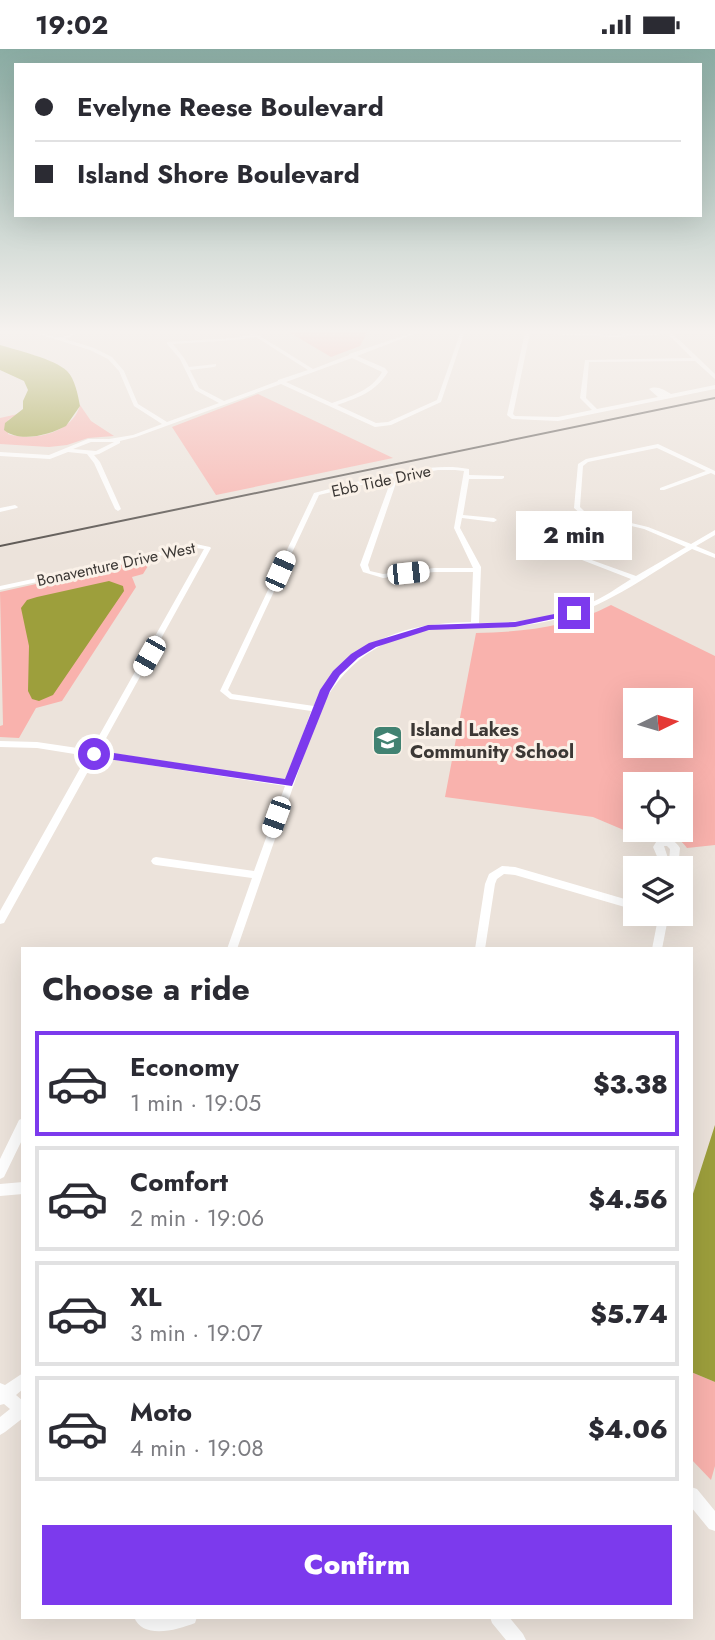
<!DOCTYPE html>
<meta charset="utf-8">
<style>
body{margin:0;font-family:Jost,sans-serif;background:#f2f2f3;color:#2b2b33;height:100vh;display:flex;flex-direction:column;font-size:26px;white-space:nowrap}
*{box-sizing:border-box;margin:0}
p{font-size:23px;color:#7c7c81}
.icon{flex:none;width:38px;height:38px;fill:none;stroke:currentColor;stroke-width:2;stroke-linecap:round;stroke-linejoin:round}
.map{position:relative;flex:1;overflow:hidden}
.details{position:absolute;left:21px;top:898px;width:672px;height:672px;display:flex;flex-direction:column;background:#fff;border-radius:0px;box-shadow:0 7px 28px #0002}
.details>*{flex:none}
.hud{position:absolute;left:14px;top:14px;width:688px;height:154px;border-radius:0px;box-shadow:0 7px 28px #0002;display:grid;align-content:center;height:154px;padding:0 21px;background:#fff}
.needle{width:46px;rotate:85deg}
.tools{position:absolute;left:623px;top:639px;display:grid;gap:14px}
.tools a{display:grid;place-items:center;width:70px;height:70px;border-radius:0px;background:#fff;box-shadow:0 7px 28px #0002;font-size:35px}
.end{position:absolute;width:32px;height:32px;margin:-16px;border:9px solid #7c3aed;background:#fff;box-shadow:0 0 0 4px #fff}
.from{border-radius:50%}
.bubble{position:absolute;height:49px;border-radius:0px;background:#fff;box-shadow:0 7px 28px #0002;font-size:23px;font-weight:800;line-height:49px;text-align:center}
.car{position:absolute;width:21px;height:42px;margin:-21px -10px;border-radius:9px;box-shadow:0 0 5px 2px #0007;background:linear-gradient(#fff 24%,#345 0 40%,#fff 0 76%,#345 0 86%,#fff 0)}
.hud b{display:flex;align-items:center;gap:24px;height:66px;font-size:26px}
.hud b+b{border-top:2px solid #e1e1e2}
.hud i{width:18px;height:18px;background:#2b2b33}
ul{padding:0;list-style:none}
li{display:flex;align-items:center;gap:21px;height:105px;margin:0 14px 10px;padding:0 7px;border:4px solid #e1e1e2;border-radius:0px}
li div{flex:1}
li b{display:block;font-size:26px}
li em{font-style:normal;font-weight:800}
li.active{border-color:#7c3aed}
li>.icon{width:63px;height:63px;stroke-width:1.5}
h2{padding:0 21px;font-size:32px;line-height:84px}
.button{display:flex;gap:14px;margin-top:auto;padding:14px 21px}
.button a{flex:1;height:80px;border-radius:0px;background:#7c3aed;color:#fff;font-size:28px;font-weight:800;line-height:80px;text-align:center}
.status{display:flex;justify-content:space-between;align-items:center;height:49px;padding:0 35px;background:#fff;direction:ltr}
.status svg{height:19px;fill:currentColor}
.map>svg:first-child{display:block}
</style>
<div class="status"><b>19:02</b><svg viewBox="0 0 49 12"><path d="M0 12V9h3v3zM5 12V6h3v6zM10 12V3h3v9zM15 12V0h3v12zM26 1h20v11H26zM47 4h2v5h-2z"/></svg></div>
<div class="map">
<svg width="715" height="1591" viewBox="0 0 715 1591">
<rect width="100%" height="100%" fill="#ece3db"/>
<path fill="#f9b2ad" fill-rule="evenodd" d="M 287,282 L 368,282 L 360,297 L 331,308 Z
M 258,345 L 393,409 L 216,446 L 172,378 Z
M 80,356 L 91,372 L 114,387 L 88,389 L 67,396 L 49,398 L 0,395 L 0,369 L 18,365 L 8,371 L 8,385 C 33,393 73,384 80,356 Z
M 153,509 L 143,525 L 132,528 L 136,538 L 62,652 L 36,659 L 19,689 L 0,688 L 0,677 L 3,676 L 0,543 Z
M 611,556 L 715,607 L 715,796 L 687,799 C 677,785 659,778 645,790 L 593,768 L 445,748 L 476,584 C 524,583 569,578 611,556 ZM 635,651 L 681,651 L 681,696 L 635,696 ZM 681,735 L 681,780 L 635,780 L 635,735 Z
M 691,1323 L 715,1333 L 715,1417 L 711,1431 L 691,1410 Z"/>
<path fill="#9d9f3c" d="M 0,296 C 16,301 55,310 67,322 C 75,330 78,346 80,357 L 66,377 C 49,386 20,394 4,381 L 5,374 L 23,360 L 23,352 L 28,341 L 24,332 L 0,321 Z
M 109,532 L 123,537 L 124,542 L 53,646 L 39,652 L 32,650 L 28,642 L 29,597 L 21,559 L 27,551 L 37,548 Z
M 715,1076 L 715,1333 L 691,1323 L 691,1151 Z"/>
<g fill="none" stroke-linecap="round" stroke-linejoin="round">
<path fill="#fff" fill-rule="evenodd" d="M 32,282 C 41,282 51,289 60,288 C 68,288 74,282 82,282 L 65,290 L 94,299 L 112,308 L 124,322 L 138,355 L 167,373 L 219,354 L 195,341 L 180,310 L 167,295 L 167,293 L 234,289 L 252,285 L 250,283 L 252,282 L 313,320 L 349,306 L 349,305 L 417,282 L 422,282 L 357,307 L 385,319 L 388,323 C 376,343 357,349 337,356 L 376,374 L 388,373 L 437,351 L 461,282 L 465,282 L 441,353 L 391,376 L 375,378 L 281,335 L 136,388 L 120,392 L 120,394 L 99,405 L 94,406 L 100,413 L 121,460 L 118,462 L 115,460 L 94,414 L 87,405 L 68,403 L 50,410 L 0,407 L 0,403 L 49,406 L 88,390 L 109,390 L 133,386 L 162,375 L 134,357 L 119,322 L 108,310 L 90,301 L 32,283 ZM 256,288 L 308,321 L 278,331 L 278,332 L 224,352 L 199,339 L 190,321 L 214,318 L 216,317 L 216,315 L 189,318 L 184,309 L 173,295 L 234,291 ZM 352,309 L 382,323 C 371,342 351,347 332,354 L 286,333 ZM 91,393 L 114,393 L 96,402 L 73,400 Z
M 524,282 L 615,286 L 665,282 L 699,282 L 697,283 L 673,285 L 715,325 L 715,330 L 695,312 L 589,313 L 586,349 L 597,360 L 658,348 L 649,340 C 657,336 664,341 671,345 L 715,336 L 715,340 L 558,372 L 512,370 L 507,366 L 525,283 ZM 530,284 L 615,288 L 668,285 L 692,309 L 585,311 L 580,349 L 592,361 L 558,368 L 515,367 L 513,365 Z
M 658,395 L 715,422 L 715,426 L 711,424 L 664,441 L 660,441 L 660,439 L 706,422 L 657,399 L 588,413 L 583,417 L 580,458 L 585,463 L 648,478 L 691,495 L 715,481 L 715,486 L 696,497 L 715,505 L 715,509 L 692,500 C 651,524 610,555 565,568 C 545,574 523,577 502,578 C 486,579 470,577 454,578 C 391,583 351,604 320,660 L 237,900 L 227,900 L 252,829 L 156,816 L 153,815 L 151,812 L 153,809 L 156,808 L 254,822 L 285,737 L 96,708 L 4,874 L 0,875 L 0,862 L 87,707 L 37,699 L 0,698 L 0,692 L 37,693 L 91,701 L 204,500 L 196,499 L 0,541 L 0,537 L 196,495 L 210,498 L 211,499 L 99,702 L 287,731 L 311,662 L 230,650 L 220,642 L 314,444 C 357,433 427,411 469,420 L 469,426 L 504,427 L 504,429 L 502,430 L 469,430 L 463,466 L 494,469 L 497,471 L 494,473 L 462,469 L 460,479 L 481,518 L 479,574 C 516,574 553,570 588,555 C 603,549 617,539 631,530 L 582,511 L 582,509 L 586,509 L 636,527 L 686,498 L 644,480 L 581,465 L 574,459 L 578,415 L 586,410 ZM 438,421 L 455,421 L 464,422 L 454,479 L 473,519 L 434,519 L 383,525 L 370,522 L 368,516 L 396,434 L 392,429 ZM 387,430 L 390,434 L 360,516 L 363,523 L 383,529 L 434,523 L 473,523 L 471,573 C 400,574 350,593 314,657 L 232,645 L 228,641 L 319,446 Z
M 15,456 L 18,458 L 17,459 L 0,463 L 0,459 Z
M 661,789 C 670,790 675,791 680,799 L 678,819 L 662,819 L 653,798 L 658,790 ZM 664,797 L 667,797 L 670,800 L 669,812 Z
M 502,817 L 515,818 L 635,853 L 635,861 L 515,826 L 504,825 L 497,830 L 495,835 L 485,900 L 475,900 L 485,835 L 489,825 Z
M 659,864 L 669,864 L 662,900 L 652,900 Z
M 23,1069 L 23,1089 L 4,1128 L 0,1130 L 0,1110 L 19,1071 Z
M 23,1133 L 23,1145 L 0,1147 L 0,1135 Z
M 23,1324 L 23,1340 L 16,1346 L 23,1352 L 23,1369 L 5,1383 L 0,1386 L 0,1368 L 10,1360 L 4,1355 L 0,1356 L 0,1334 L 5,1336 Z
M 691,1438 L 697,1440 L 715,1462 L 715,1482 L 709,1480 L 691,1458 Z
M 134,1568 L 197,1568 L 195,1574 C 177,1581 143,1591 134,1568 Z
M 490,1568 L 509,1568 L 523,1585 L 526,1591 L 506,1591 L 492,1574 Z"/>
<path stroke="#5a5551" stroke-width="2" d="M 0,497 L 715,349"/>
</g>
<linearGradient id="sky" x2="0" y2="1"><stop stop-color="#8aaca3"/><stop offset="0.56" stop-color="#f6f2ef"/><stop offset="1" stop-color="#f6f2ef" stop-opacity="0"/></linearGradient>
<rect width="715" height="504" fill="url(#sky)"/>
<path fill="#7c3aed" d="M 574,561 L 577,562 L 577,565 L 515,578 L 429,581 L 376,598 L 358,609 L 340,626 L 330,642 L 292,737 L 94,708 L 88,705 L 94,701 L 285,730 L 320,641 L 333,622 L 351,605 L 369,594 L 428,576 L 515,573 Z"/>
<defs>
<symbol id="school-square" viewBox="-11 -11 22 22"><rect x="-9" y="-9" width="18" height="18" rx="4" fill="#418272" stroke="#faf1e8"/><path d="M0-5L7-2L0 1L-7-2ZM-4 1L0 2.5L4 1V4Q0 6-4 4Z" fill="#fff"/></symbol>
</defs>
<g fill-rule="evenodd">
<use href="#school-square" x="370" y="674" width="35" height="35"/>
</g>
<g text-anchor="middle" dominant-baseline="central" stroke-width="6" stroke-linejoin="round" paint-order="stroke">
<g font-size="16" fill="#3c3835" stroke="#faf1e8">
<text transform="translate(381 432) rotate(-12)">Ebb Tide Drive</text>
<text transform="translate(116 515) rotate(-12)">Bonaventure Drive West</text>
</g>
<g font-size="19" font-weight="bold" fill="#3c3835" stroke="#faf1e8" text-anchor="start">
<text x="410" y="680">Island Lakes<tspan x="410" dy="22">Community School</tspan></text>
</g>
</g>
</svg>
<div class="tools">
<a><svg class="needle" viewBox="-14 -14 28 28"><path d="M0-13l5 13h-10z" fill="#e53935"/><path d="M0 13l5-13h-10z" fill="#7c7c81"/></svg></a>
<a><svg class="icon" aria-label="locate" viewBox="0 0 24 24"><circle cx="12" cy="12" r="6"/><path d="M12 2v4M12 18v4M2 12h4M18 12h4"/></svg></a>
<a><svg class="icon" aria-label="layers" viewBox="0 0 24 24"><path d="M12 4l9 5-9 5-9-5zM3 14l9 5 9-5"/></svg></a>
</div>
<i class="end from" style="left:94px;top:705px"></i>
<i class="end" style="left:574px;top:564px"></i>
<div class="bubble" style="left:516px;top:462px;width:116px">2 min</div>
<i class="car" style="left:280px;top:522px;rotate:24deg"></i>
<i class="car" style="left:408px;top:524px;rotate:84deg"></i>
<i class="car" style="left:149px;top:607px;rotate:210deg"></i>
<i class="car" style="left:276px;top:768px;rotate:200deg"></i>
<div class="hud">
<b><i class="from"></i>Evelyne Reese Boulevard</b>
<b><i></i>Island Shore Boulevard</b>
</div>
<section class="details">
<h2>Choose a ride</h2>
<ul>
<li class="active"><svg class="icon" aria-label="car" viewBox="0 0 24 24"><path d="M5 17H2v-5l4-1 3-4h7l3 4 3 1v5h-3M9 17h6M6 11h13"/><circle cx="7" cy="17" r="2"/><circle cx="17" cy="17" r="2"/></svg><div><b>Economy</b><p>1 min · 19:05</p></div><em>$3.38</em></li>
<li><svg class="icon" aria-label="car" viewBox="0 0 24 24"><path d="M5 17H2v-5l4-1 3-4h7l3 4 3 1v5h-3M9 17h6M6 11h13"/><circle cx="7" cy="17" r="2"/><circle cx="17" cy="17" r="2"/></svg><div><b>Comfort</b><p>2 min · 19:06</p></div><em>$4.56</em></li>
<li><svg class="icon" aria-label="car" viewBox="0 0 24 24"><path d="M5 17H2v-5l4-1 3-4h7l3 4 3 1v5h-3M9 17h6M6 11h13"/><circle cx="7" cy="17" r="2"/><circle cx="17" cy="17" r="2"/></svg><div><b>XL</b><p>3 min · 19:07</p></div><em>$5.74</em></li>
<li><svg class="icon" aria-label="car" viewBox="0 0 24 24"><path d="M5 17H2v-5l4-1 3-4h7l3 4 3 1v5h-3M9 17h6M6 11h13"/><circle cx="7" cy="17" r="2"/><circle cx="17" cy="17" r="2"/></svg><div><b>Moto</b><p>4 min · 19:08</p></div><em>$4.06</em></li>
</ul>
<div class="button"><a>Confirm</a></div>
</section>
</div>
